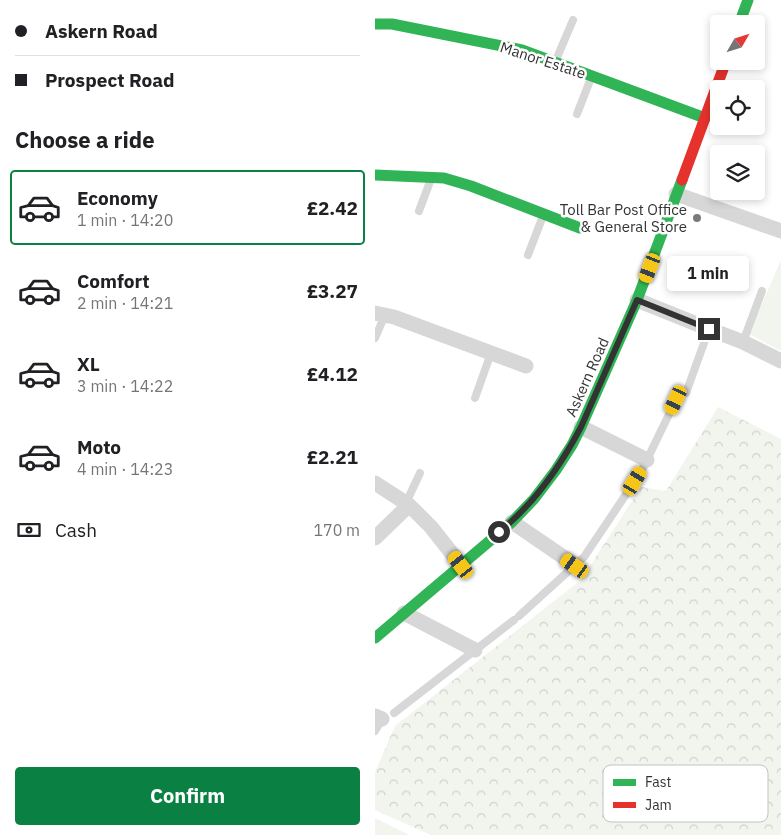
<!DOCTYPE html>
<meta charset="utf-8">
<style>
body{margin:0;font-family:"IBM Plex Sans",sans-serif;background:#f2f2f2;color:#202124;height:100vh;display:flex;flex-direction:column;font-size:19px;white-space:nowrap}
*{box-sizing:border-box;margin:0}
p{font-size:16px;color:#757577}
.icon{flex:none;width:28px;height:28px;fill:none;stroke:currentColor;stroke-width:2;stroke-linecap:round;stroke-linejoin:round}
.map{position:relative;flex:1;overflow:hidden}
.details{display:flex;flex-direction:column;background:#fff;width:375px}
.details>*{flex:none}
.top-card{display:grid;align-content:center;height:110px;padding:0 15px;background:#fff}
.needle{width:32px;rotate:51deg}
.tools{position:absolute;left:335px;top:15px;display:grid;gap:10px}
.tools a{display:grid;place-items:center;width:55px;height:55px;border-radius:5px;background:#fff;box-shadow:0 2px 8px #0003;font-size:25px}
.end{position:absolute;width:22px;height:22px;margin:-11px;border:6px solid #333;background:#fff;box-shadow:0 0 0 2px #fff}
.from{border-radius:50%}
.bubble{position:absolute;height:35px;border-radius:5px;background:#fff;box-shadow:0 2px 8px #0003;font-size:16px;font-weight:700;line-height:35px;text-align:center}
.car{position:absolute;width:15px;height:30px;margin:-15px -8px;border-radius:6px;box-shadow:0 0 4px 1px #0007;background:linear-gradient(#f5c518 24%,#345 0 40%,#f5c518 0 76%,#345 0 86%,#f5c518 0)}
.top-card b{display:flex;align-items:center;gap:18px;height:48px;font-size:19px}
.top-card b+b{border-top:1px solid #e0e0e0}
.top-card i{width:12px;height:12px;background:#202124}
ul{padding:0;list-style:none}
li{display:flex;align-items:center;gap:15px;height:75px;margin:0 10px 8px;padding:0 5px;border:2px solid transparent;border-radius:5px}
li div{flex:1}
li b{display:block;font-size:19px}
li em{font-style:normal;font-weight:700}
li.on{border-color:#0b8043}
li>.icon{width:45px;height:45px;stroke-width:1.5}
h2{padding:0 15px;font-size:22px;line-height:60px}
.pay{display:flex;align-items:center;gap:12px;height:55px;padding:0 15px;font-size:19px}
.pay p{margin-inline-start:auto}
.action{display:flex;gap:10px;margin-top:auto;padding:10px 15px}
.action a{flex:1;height:58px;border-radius:5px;background:#0b8043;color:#fff;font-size:20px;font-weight:700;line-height:58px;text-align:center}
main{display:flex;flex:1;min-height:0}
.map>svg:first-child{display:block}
</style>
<main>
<section class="details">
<div class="top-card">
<b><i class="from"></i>Askern Road</b>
<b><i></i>Prospect Road</b>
</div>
<h2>Choose a ride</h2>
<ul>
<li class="on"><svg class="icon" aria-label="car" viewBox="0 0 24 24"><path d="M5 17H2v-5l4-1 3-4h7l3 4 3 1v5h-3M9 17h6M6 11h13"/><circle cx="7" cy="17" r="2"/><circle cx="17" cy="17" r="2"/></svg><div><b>Economy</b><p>1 min · 14:20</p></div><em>£2.42</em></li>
<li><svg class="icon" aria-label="car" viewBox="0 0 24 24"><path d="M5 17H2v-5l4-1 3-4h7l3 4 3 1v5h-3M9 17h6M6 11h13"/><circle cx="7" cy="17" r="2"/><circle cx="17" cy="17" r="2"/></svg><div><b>Comfort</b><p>2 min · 14:21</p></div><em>£3.27</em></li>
<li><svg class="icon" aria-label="car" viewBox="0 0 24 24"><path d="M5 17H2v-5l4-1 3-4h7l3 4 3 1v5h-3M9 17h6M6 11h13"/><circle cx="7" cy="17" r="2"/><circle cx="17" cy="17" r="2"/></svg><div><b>XL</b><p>3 min · 14:22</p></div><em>£4.12</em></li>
<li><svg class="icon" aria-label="car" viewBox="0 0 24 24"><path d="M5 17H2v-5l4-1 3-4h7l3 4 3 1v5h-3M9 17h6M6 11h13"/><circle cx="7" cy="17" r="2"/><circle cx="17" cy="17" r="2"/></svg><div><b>Moto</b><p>4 min · 14:23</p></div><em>£2.21</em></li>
</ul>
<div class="pay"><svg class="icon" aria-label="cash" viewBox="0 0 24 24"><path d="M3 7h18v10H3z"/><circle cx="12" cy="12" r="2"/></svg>Cash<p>170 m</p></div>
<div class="action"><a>Confirm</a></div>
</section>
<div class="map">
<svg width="406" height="835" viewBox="0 0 406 835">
<defs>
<pattern id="forest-crowns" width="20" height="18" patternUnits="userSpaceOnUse" patternTransform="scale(1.25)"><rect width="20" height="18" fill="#f1f5ed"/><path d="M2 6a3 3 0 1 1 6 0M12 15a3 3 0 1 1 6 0" fill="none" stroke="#cfd2cc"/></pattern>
</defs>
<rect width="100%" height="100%" fill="#fff"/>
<path fill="#f1f5ed" d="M 406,260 L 406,351 L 374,334 Z
M 0,818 L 34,835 L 0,835 Z"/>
<path fill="url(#forest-crowns)" d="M 343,407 L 406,439 L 406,835 L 56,835 L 0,810 L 0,772 L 20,726 L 206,580 L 266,487 L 291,491 Z"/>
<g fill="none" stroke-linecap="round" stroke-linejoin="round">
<path stroke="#d7d7d7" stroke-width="8" d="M 181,60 L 198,20
M 202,114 L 216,78
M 367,126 L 378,130
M 44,211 L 56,179
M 153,255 L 168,216
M 0,338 L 10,315
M 368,342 L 387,291
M 311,393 L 334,329
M 100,398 L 116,353
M 31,503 L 45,473
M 144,616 L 209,557 L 266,472 L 301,400
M 19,713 L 139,620
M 0,731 L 7,719"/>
<path stroke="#d7d7d7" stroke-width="15" d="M 301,194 L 406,231
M 262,300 L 334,329 L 368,342 L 406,361
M 0,313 L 19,317 L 151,366
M 206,427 L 272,460
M 0,483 L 34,505 L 56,527 L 86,565
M 137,522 L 200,565
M 0,538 L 34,505
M 29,613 L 100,650
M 0,716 L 7,719"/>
<path stroke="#30b455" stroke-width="11" d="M 0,24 L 17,24 L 147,50 L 330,118
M 364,24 L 373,0
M 0,175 L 69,178 L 96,186 L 205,228
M 0,638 L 137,522 L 159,499 L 181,470 L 197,445 L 206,427 L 262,300 L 307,180"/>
<path stroke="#e5322d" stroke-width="11" d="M 307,180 L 351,61"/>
</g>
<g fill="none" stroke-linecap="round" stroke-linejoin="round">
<path stroke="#333" stroke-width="6" d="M 124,532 C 159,504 185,467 206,427 L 262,300 L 334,329"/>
</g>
<circle fill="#7a7a7a" stroke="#fff" stroke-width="2" cx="322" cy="218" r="5"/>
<g text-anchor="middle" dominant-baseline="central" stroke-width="5" stroke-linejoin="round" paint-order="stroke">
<g font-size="15" fill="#333" stroke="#fff">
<text transform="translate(168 60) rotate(18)">Manor Estate</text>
<text transform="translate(212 377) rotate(-66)">Askern Road</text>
</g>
<g font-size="15" fill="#333" stroke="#fff" text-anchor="end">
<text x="312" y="209">Toll Bar Post Office<tspan x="312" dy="17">&amp; General Store</tspan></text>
</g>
</g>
<rect x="228" y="765" width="165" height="57" rx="8" fill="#fff" stroke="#c2c2c2" stroke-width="1"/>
<rect x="238" y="779" width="23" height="7" fill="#30b455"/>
<rect x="238" y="802" width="23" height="6" fill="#e5322d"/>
<g font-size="14" fill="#333">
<text x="270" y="787">Fast</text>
<text x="270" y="810">Jam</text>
</g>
</svg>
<div class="tools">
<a><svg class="needle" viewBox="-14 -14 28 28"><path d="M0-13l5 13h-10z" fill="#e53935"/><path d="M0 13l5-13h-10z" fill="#757577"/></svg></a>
<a><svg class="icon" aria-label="locate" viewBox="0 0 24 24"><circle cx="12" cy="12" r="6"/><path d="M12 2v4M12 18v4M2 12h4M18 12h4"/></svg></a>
<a><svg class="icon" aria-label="layers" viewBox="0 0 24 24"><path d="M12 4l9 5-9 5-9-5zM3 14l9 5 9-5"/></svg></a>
</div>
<i class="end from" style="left:124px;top:532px"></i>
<i class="end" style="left:334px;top:329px"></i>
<div class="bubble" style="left:292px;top:256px;width:82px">1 min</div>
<i class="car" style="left:275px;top:268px;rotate:201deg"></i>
<i class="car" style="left:301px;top:400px;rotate:205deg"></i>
<i class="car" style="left:260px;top:481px;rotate:31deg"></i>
<i class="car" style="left:86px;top:565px;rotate:322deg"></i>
<i class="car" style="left:200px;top:566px;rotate:305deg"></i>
</div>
</main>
